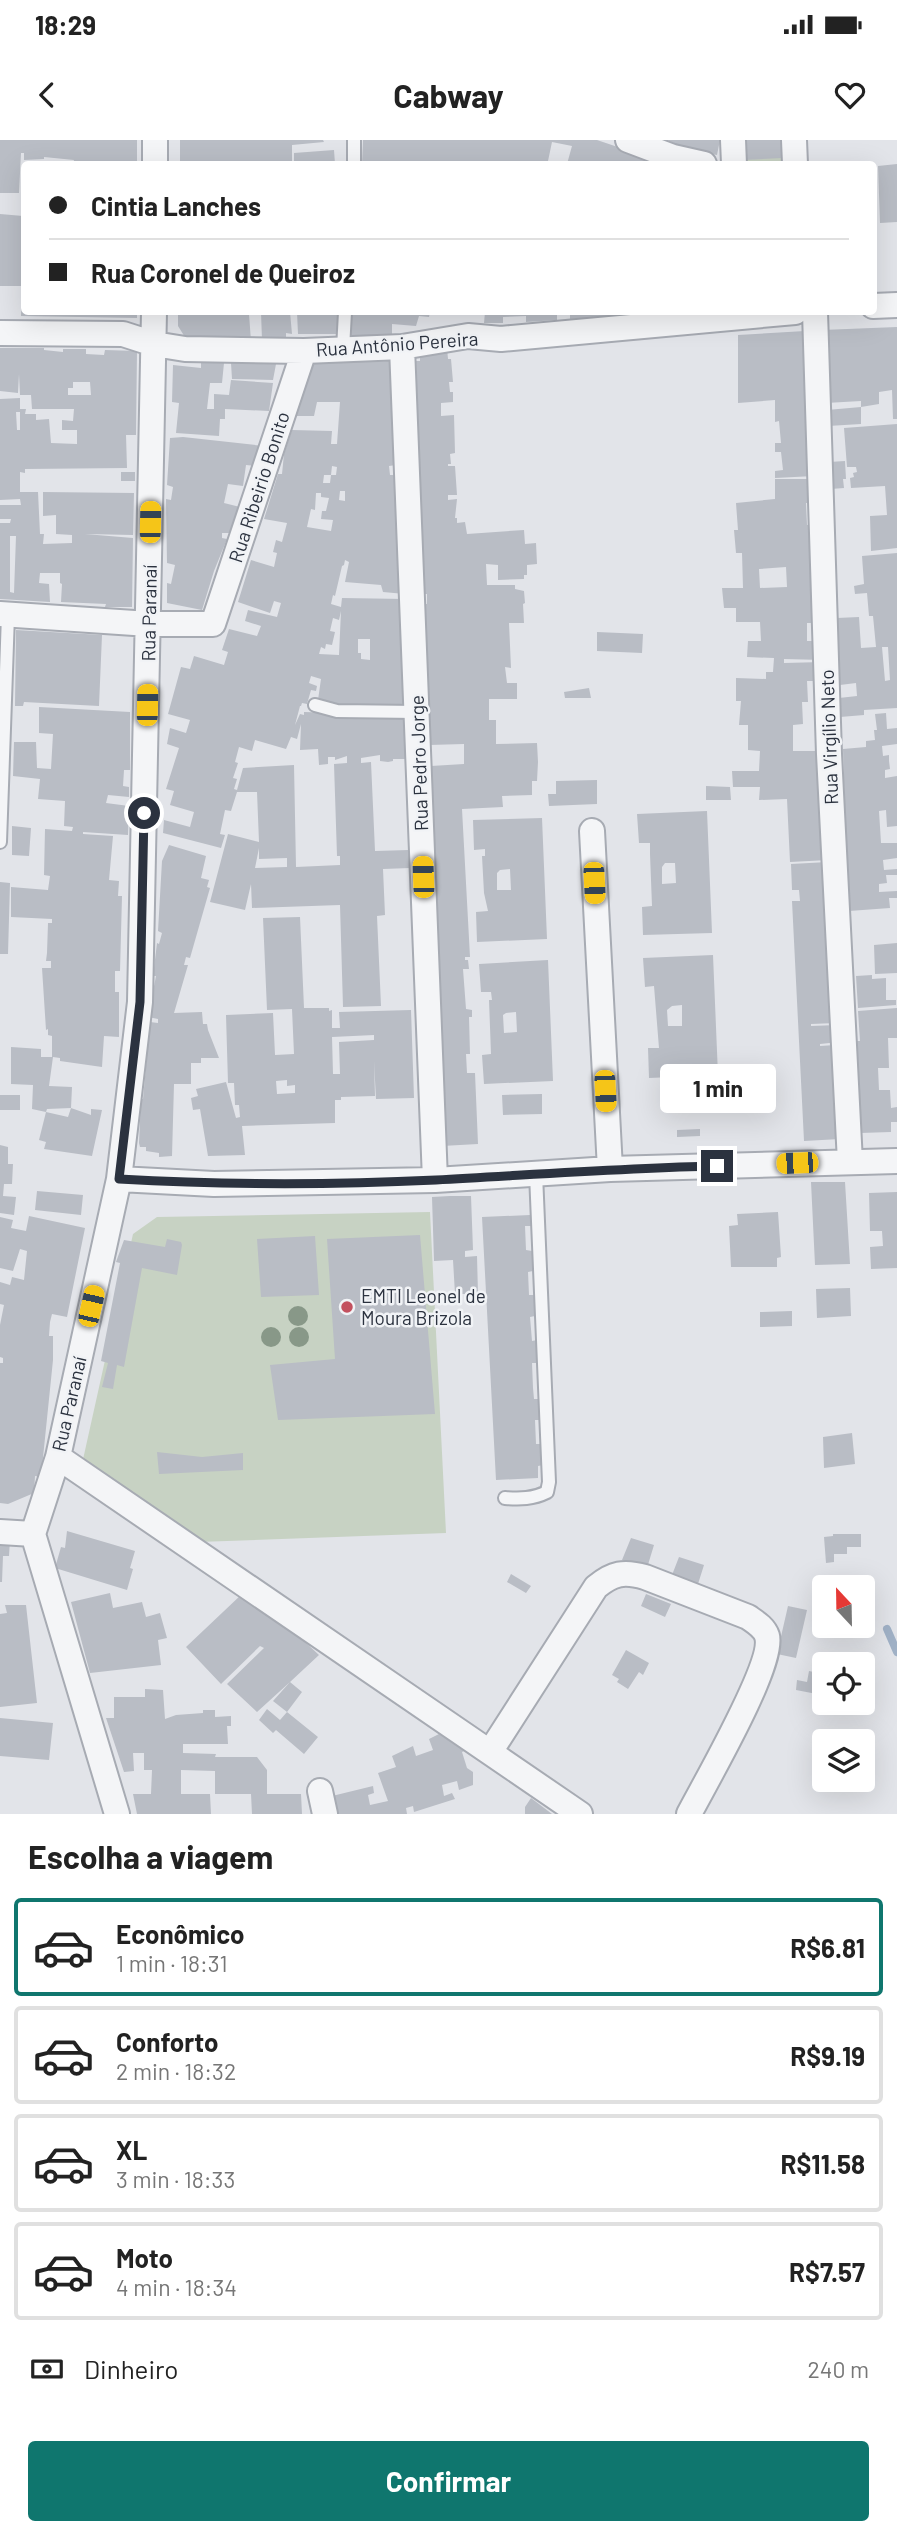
<!DOCTYPE html>
<html lang="pt">
<head>
<meta charset="utf-8">
<style>
  body { margin:0; font-family:Barlow,sans-serif; background:#f2f2f2; color:#222; height:100vh; display:flex; flex-direction:column; font-size:26px; white-space:nowrap }
  * { box-sizing:border-box; margin:0 }
  p { font-size:23px; color:#767676 }
  .icon { flex:none; width:38px; height:38px; fill:none; stroke:currentColor; stroke-width:2; stroke-linecap:round; stroke-linejoin:round }
  .map { position:relative; height:1674px; overflow:hidden }
  .drawer { display:flex; flex-direction:column; background:#fff; flex:1 }
  .drawer>* { flex:none }
  .hud { position:absolute; left:21px; top:21px; width:856px; height:154px; border-radius:7px; box-shadow:0 7px 28px #0002; display:grid; align-content:center; height:154px; padding:0 28px; background:#fff }
  .needle { width:46px; rotate:338deg }
  .tools { position:absolute; left:812px; top:1435px; display:grid; gap:14px }
  .tools a { display:grid; place-items:center; width:63px; height:63px; border-radius:7px; background:#fff; box-shadow:0 7px 28px #0002; font-size:35px }
  .end { position:absolute; width:32px; height:32px; margin:-16px; border:9px solid #2b323f; background:#fff; box-shadow:0 0 0 4px #fff }
  .from { border-radius:50% }
  .bubble { position:absolute; height:49px; border-radius:7px; background:#fff; box-shadow:0 7px 28px #0002; font-size:23px; font-weight:700; line-height:49px; text-align:center }
  .car { position:absolute; width:21px; height:42px; margin:-21px -10px; border-radius:9px; box-shadow:0 0 5px 2px #0007; background:linear-gradient(#f5c518 24%,#345 0 40%,#f5c518 0 76%,#345 0 86%,#f5c518 0) }
  .hud b { display:flex; align-items:center; gap:24px; height:66px; font-size:26px }
  .hud b+b { border-top:2px solid #e0e0e0 }
  .hud i { width:18px; height:18px; background:#222 }
  ul { padding:0; list-style:none }
  li { display:flex; align-items:center; gap:21px; height:98px; margin:0 14px 10px; padding:0 14px; border:4px solid #e0e0e0; border-radius:7px }
  li div { flex:1 }
  li b { display:block; font-size:26px }
  li em { font-style:normal; font-weight:700 }
  li.active { border-color:#0f766e }
  li>.icon { width:63px; height:63px; stroke-width:1.5 }
  h2 { padding:0 28px; font-size:32px; line-height:84px }
  .pay { display:flex; align-items:center; gap:18px; height:77px; padding:0 28px; font-size:26px }
  .pay p { margin-inline-start:auto }
  .action { display:flex; gap:14px; margin-top:auto; padding:14px 28px }
  .action a { flex:1; height:80px; border-radius:7px; background:#0f766e; color:#fff; font-size:28px; font-weight:700; line-height:80px; text-align:center }
  .status { display:flex; justify-content:space-between; align-items:center; height:49px; padding:0 35px; background:#fff; direction:ltr }
  .status svg { height:19px; fill:currentColor }
  header { display:flex; justify-content:space-between; align-items:center; height:91px; padding:0 28px; background:#fff; font-size:32px; font-weight:700 }
  .map>svg:first-child { display:block }
</style>
</head>
<body>
<div class="status"><b>18:29</b><svg viewBox="0 0 49 12"><path d="M0 12V9h3v3zM5 12V6h3v6zM10 12V3h3v9zM15 12V0h3v12zM26 1h20v11H26zM47 4h2v5h-2z"/></svg></div>
<header><svg class="icon" aria-label="back" viewBox="0 0 24 24"><path d="M15 5l-7 7 7 7"/></svg>Cabway<svg class="icon" aria-label="heart" viewBox="0 0 24 24"><path d="M12 20l-8-8c-3-5 5-10 8-4 3-6 11-1 8 4z"/></svg></header>
<div class="map">
<svg width="897" height="1674" viewBox="0 0 897 1674">
  <rect width="100%" height="100%" fill="#e2e4e9"/>
  <!-- green -->
  <path fill="#c7d2c3" d="M737 0H782L784 24H738Z
    M430 1072 446 1393 198 1402 82 1324 133 1094 157 1077Z"/>
  <g fill="none" stroke-linecap="round" stroke-linejoin="round">
    <!-- stream -->
    <path stroke="#a0b1c6" stroke-width="8" d="M887 1489 897 1512"/>
  </g>
  <!-- building -->
  <path fill="#b9bdc5" fill-rule="evenodd" d="M0 0H137V24H73L74 20 44 17V19L24 20V13H21L19 53H0Z
    M180 0H323L324 2 292 5V24H180Z
    M363 0H597L668 24H567L572 6 552 2 548 21 558 24H362Z
    M667 0H720L717 15 690 10Z
    M740 0H783L782 18 743 20Z
    M334 10 335 24H294V13Z
    M897 24V82L880 83 878 26Z
    M0 74 23 76 22 127 24 128V172H137V178L21 176 22 146H0Z
    M178 172H244L245 174H249L251 201 188 202 178 186Z
    M261 172H290L292 194 286 193V199L262 200Z
    M297 172H339L338 194H298Z
    M348 172H430L429 177 419 176 416 186 392 184V195H347Z
    M485 172H557V180L526 182V176L503 177V183H484Z
    M570 172H618L617 176 570 179Z
    M897 187V279H893L892 250 879 252V264L861 267V261L826 263 822 190Z
    M805 191 814 336 775 338V331L783 330 781 312H775V303H781L779 281 775 282V260L738 263V195Z
    M0 208H44V210L63 212V209H86V214L104 215 105 210 137 211 136 295H126L127 328 25 329V333L20 332V352H38L40 394H44L43 404 72 403V395L56 394V375L43 376V352L134 353 133 395 85 394 133 398 132 467H105L106 464 61 462 62 444 60 443V433H40L39 443 49 444 50 462 0 459V383H10L11 379H0V365H21L20 359 0 360V259L20 258V269H26L25 274H36V280L49 279 51 303 77 304V290H62V280L73 281 74 269H32L31 255H20L19 234 18 253 0 251ZM73 242H90L91 255H68V248H73ZM16 272H20V290H17ZM10 396H16L14 453 10 452Z
    M447 208 448 219H451L453 242H449L450 252H453V262L441 263V276L454 275 455 313 450 314 451 324H448V326H455L457 355H448V360L457 359 455 378H457V383L465 382 467 394 524 390 525 404 536 403 537 424 527 425V435H524V439L498 440V425L486 424 487 445H515V449L524 451 525 463 523 464 524 483H509L511 528 505 527 507 543H517V559H489V580H496V604L537 603 538 622 537 641H532V655L502 656 503 667 462 669 470 817H465V820H468L469 829H463L466 869 472 870V877H469L470 914H466L467 933H475L478 1004 442 1006 431 626 464 624V604L429 605 419 464H427V454H422L412 243H417L416 221H420V211Z
    M394 221 396 325 389 326 390 335H395V369H402L405 454 383 452 381 445 345 442 349 422 345 420 344 425 342 426 335 456 333 455 331 464 341 467 342 458 405 459 406 566 369 568V564H353V569H336V563L318 560 321 539 311 536 309 543 317 546 316 551 311 550 307 564 302 563 301 566H300L295 585 300 574 304 575V572L403 575 406 619H393V621L388 622 380 621V615L361 618V623L371 622 375 711 409 710 410 728 383 729 385 775 377 776 381 866 343 867 340 765 252 768 251 744 245 770 210 762 228 694 259 702 257 652H237L231 671 225 670 220 694 225 695 221 708 163 693 164 680 190 687 194 672 170 665 174 651 166 649 179 608 167 604 170 588 186 593 190 580 168 574 181 527 190 529 194 516 224 525 228 512 222 510 229 489 257 496 261 486 245 481 248 470 277 477 281 463 274 461 270 473 238 462 251 420 274 427 277 413 273 412 276 400 282 402 287 383 264 379 278 334H282L284 314 292 290 332 291 331 304H337L340 262H317L314 276H295L310 223ZM332 326 337 327 336 335H331L330 343H323L324 335H331ZM340 351H345V361L339 360ZM316 353H321V357L329 358 326 371H322L321 379 333 380 331 391 307 387 311 369 315 370ZM341 471 339 515 319 514 321 507 325 509 326 504 332 505 335 492 330 491 333 478 339 480ZM358 499H370V520L361 519V513H358ZM301 584 300 610 318 609 319 625 328 624V617H335V620L347 616V623L334 624 337 716H340V725L296 727 294 625 243 628 237 650 234 649 237 639 233 638 238 623 235 622 239 607 252 611 255 600 286 609 291 597 297 599ZM259 708V719L287 718V727L255 728Z
    M201 222 224 223 222 243H210L207 269H214V254L229 255 231 240 273 243 269 271 225 269V279H220L219 296 176 293 179 263 172 262 173 225 201 228Z
    M231 223 276 224 273 240 232 239Z
    M861 267V284L828 286 827 270Z
    M897 284V408L871 411 870 376 887 375 885 346 851 348 850 338 854 337 853 333 857 332 856 327H847L844 288Z
    M183 297 264 306 256 326 246 325 243 346 228 344 224 363 240 367 229 393H222V398L227 399 214 431 202 470 167 463V443L171 444 175 425 167 423 166 359 171 360 173 347 167 345 170 298Z
    M845 321 846 339H843L844 348 831 349 829 322Z
    M121 332H135V341H121Z
    M775 339H814L816 363H806L807 385 816 384 820 483H807V501H821L823 520 784 519V523L823 522 818 541H807L808 562H802L803 584 793 585V611H820L828 720 790 722 787 659 759 660 760 647H733L732 631H759L760 611 748 610V585H739L741 561H736V538L766 539V532H773L774 518 747 517 748 501H761L760 482H736V468H724L722 448H743L742 413H736L734 390H738L736 363 775 359ZM786 427 787 447 760 448 759 429Z
    M897 413V568L864 570V575L840 577 839 558 857 556 856 543 840 545 837 478 859 477 861 508 876 507 873 476H869L867 453 855 454 854 446 864 444 862 416ZM882 507H888L890 540 885 541Z
    M16 490 102 495 99 566 24 562 23 566H15Z
    M597 492 643 494 642 513 597 511Z
    M589 548 591 558H565L564 552Z
    M39 567 130 572V630H124L123 646 129 647V657L108 655 106 663 129 666 128 695 83 692V694L113 696 109 740 119 741 118 756H122L120 831H115V852H119V897L104 896 102 927 60 921V918L53 917 49 946 72 947 71 968 47 969 46 972 68 977 71 968 91 975V969L102 970 92 1016 44 1009 46 1002 39 1000 46 972 32 969 33 945 11 944V907L41 909V917H52V896L48 895V889L46 890 42 828H51V821H46L47 813 48 783H52V779L11 777V747L48 750 50 736 44 735 45 689 72 691 73 687 64 686 65 661 38 659 40 639 13 636 14 602H36L37 628 51 629 53 594 39 593Z
    M886 573 887 589 897 588V604L882 606 883 616 889 615V621L890 629 885 630V638L897 636V686L887 687 886 670 879 671 881 703H897V718L883 720 884 730 897 729V735H886L887 743 879 744V752L897 751V758H889L890 768 849 771 848 738 842 739 843 674H845L843 609 866 607V601L875 600 874 590H877L875 574Z
    M597 640V664L549 666 548 654H556V641Z
    M706 646 730 647 731 660H706Z
    M707 671 712 793 643 795 642 767 652 766 650 714V703H639L637 674ZM665 723H675L676 743 662 744V727Z
    M542 678 547 799 477 802 476 772 488 771 484 753 482 716H485V709L474 710 473 680ZM510 729 511 750H497V733L500 730Z
    M12 686 31 688 29 716 12 715Z
    M169 705 206 716 201 738 209 740 207 747 210 748 190 818 186 817 184 825H188L174 873 202 872 203 884H207L208 890 219 918H201V923H191V944H174L172 1016 159 1017V1013L146 1011V1007H140L139 1003 141 959H143L150 882 158 883V879L148 877 156 836H153L157 803 159 804 162 793 158 791 162 721Z
    M828 722 836 883 811 884V886L837 885 839 902 820 904V906L835 905 840 999 804 1001 792 761H800L799 750H792L791 724Z
    M0 742 10 743 8 814H0Z
    M300 777 304 868H329V871L332 870V888H340L339 872 411 870 414 958 376 959 374 921 375 956 341 957V960H335V983L242 986 245 1015 208 1016 200 969 193 970 191 958 198 956 196 949 226 942 236 978 240 977 239 965H235L234 943H228L226 875 273 873 275 915 294 914 292 869 267 870 263 778ZM374 895V900L339 902 340 934H333L332 897ZM287 940V946L295 945V953L277 954 276 941Z
    M897 803V833L875 834 874 805Z
    M713 815 718 935 649 938 648 908H659L654 846 645 847 643 818ZM682 865V886H668L667 870 672 866Z
    M548 820 553 941 484 944 482 915 491 914 489 860H492L491 852H481L479 824ZM516 872 517 892 504 893 503 875 506 873Z
    M872 835V839L886 838V860H896V865L858 868 856 836Z
    M897 868V898H888L889 928H878L879 950H890L891 968 897 967V982H891V992L860 993 855 901H860L858 871Z
    M542 954V974L503 975 502 955Z
    M0 955H20V970H0Z
    M700 989V996L677 997V990Z
    M0 1005 8 1007V1024H13L12 1044H4L3 1056 16 1057 14 1075 0 1073Z
    M811 1042H845L850 1124 815 1125Z
    M37 1051 83 1055 81 1075 35 1070Z
    M897 1052V1128L871 1129 870 1107 883 1106 882 1091H870L869 1053Z
    M450 1056H471L473 1110 465 1111V1117L477 1116 478 1154H455L453 1120 434 1121 432 1057Z
    M778 1072 781 1117 777 1118V1127H731L729 1086 738 1085 737 1074Z
    M530 1075 531 1086H525L526 1110 532 1111 533 1131 528 1132 529 1155H534L535 1176 530 1177 532 1201 537 1200 538 1223H532L533 1248 534 1259H540L541 1280H535L536 1304H542L543 1325 538 1326V1338L496 1340 482 1077Z
    M29 1076 85 1088 67 1177 52 1174 50 1182 49 1196H53V1220L41 1337 35 1336 34 1353 8 1364 0 1363V1223H3V1218L0 1217V1185L4 1165 0 1164V1142L10 1145 12 1137 24 1140 27 1111 20 1109 13 1131 0 1128V1077L13 1080 11 1088 26 1091Z
    M420 1095 435 1274 278 1280 270 1225 335 1219 327 1099Z
    M315 1096 319 1155 261 1157 257 1099Z
    M167 1099 181 1102 182 1105 177 1135 142 1128 124 1227 117 1225 113 1249 102 1247 108 1223 101 1221 120 1123 116 1122 124 1100 165 1107Z
    M850 1148 851 1176 817 1178 816 1149Z
    M792 1171V1186L760 1187V1172Z
    M852 1293 855 1324 824 1328 823 1297Z
    M157 1312 202 1317 243 1313V1330L159 1334Z
    M67 1391 135 1411 130 1428 133 1429 127 1450 55 1428 61 1407 65 1408Z
    M833 1394H861V1407H847V1414H834V1422L826 1423 824 1397 833 1396Z
    M631 1398 654 1405 647 1428 622 1420Z
    M0 1400H10L9 1416H3L2 1442H0Z
    M679 1417 704 1425 698 1444 672 1435Z
    M511 1434 531 1446 526 1453 507 1442Z
    M110 1453 113 1468 142 1462 146 1477 160 1473 167 1498 158 1500 161 1525 90 1533 71 1462Z
    M242 1454 288 1486 319 1515 290 1542 302 1552 287 1572 318 1597 304 1614 276 1590 273 1593 259 1580 267 1569 280 1580 287 1572 273 1561 290 1542 257 1572 227 1544 264 1508 260 1506 221 1544 186 1507Z
    M646 1454 671 1464 665 1477 641 1466Z
    M5 1465H26L37 1563 0 1567V1474L7 1473Z
    M788 1466 807 1470 796 1518 777 1514Z
    M626 1510 649 1523 643 1535 639 1532 628 1549 617 1542 619 1539 612 1535Z
    M809 1531 823 1534 821 1539 824 1542 821 1541 819 1547 824 1550 822 1555 796 1550 797 1540 807 1542Z
    M145 1549 163 1550 165 1579 176 1575 203 1573V1570H215V1577L231 1576V1586H227L228 1604H183V1613L216 1614 215 1617H257L267 1630V1654H301L302 1674H252L251 1654H215V1631L181 1630V1654H210L211 1674H137L133 1654H151L152 1630H144V1613H133L134 1631 124 1632 106 1578H114V1557H145Z
    M0 1578 53 1583 49 1620 0 1616Z
    M439 1594 464 1611 462 1612 467 1628 473 1632V1645L459 1650 457 1641 442 1645 444 1656 452 1653 455 1659 414 1672 413 1666 406 1668 407 1674H331L328 1657 373 1646 374 1653 368 1655 370 1665 388 1661 378 1633 396 1627 392 1616 413 1606 416 1616 433 1610 429 1599Z
    M531 1658 552 1674H525V1667Z"/>
  <g fill="none" stroke-linecap="round" stroke-linejoin="round">
    <defs>
      <path id="service" d="M354 24V0
        M343 209 345 172
        M315 565 337 571 417 572
        M0 702 8 475
        M505 1358C520 1359 533 1359 547 1352L549 1342 536 1034"/>
      <path id="minor" d="M628 0 673 17 704 24
        M733 0 734 24
        M794 0 795 24
        M155 24V0
        M873 166 897 165
        M815 172 829 614 850 1022
        M0 193 123 194 154 204 185 209 304 211 402 207 468 196 501 199 795 172
        M402 207 435 1040
        M0 474 149 484H213L304 211
        M592 691 610 1029
        M119 1039 214 1044 435 1040 610 1029 897 1021
        M58 1317 580 1674
        M0 1392 33 1394
        M490 1612 596 1447C613 1433 624 1431 645 1437L748 1477C755 1482 764 1487 767 1496 775 1523 705 1643 689 1674
        M320 1651 325 1674
        M117 1674 33 1394 58 1317 119 1039 140 862 154 172"/>
    </defs>
    <!-- service casing -->
    <use href="#service" stroke="#a7abb3" stroke-width="16"/>
    <!-- minor casing -->
    <use href="#minor" stroke="#a7abb3" stroke-width="28"/>
    <!-- service -->
    <use href="#service" stroke="#f4f5f7" stroke-width="12"/>
    <!-- minor -->
    <use href="#minor" stroke="#f4f5f7" stroke-width="24"/>
  </g>
  <!-- trees -->
  <g fill="#889888">
    <circle cx="298" cy="1176" r="10"/>
    <circle cx="271" cy="1197" r="10"/>
    <circle cx="299" cy="1197" r="10"/>
  </g>
  <g fill="none" stroke-linecap="round" stroke-linejoin="round">
    <!-- route -->
    <path stroke="#2b323f" stroke-width="9" d="M144 673 140 862 119 1039C224 1045 331 1045 436 1040 530 1035 623 1028 717 1026"/>
  </g>
  <!-- markers -->
  <circle fill="#c3515f" stroke="#f1f3f6" stroke-width="2.5" cx="347" cy="1167" r="7"/>
  <g text-anchor="middle" stroke-width="5" stroke-linejoin="round" paint-order="stroke">
    <!-- street labels -->
    <g font-size="19" fill="#2b323f" stroke="#f1f3f6">
      <text transform="translate(397 204) rotate(-4)" y="7">Rua Antônio Pereira</text>
      <text transform="translate(259 347) rotate(-72)" y="7">Rua Ribeirio Bonito</text>
      <text transform="translate(149 473) rotate(-89)" y="7">Rua Paranaí</text>
      <text transform="translate(829 597) rotate(-92)" y="7">Rua Virgílio Neto</text>
      <text transform="translate(419 623) rotate(-92)" y="7">Rua Pedro Jorge</text>
      <text transform="translate(69 1264) rotate(-77)" y="7">Rua Paranaí</text>
    </g>
    <!-- poi labels -->
    <g font-size="19" fill="#2b323f" stroke="#f1f3f6" text-anchor="start">
      <text x="361" y="1163">EMTI Leonel de<tspan x="361" dy="22">Moura Brizola</tspan></text>
    </g>
  </g>
</svg>
<div class="tools">
<a><svg class="needle" viewBox="-14 -14 28 28"><path d="M0-13l5 13h-10z" fill="#e53935"/><path d="M0 13l5-13h-10z" fill="#767676"/></svg></a>
<a><svg class="icon" aria-label="locate" viewBox="0 0 24 24"><circle cx="12" cy="12" r="6"/><path d="M12 2v4M12 18v4M2 12h4M18 12h4"/></svg></a>
<a><svg class="icon" aria-label="layers" viewBox="0 0 24 24"><path d="M12 4l9 5-9 5-9-5zM3 14l9 5 9-5"/></svg></a>
</div>
<i class="end from" style="left:144px;top:673px"></i>
<i class="end" style="left:717px;top:1026px"></i>
<div class="bubble" style="left:660px;top:924px;width:116px">1 min</div>
<i class="car" style="left:150px;top:382px;rotate:1deg"></i>
<i class="car" style="left:147px;top:565px;rotate:1deg"></i>
<i class="car" style="left:423px;top:737px;rotate:358deg"></i>
<i class="car" style="left:594px;top:743px;rotate:177deg"></i>
<i class="car" style="left:605px;top:951px;rotate:177deg"></i>
<i class="car" style="left:797px;top:1023px;rotate:268deg"></i>
<i class="car" style="left:91px;top:1166px;rotate:13deg"></i>
<div class="hud">
<b><i class="from"></i>Cintia Lanches</b>
<b><i></i>Rua Coronel de Queiroz</b>
</div>
</div>
<section class="drawer">
<h2>Escolha a viagem</h2>
<ul>
<li class="active"><svg class="icon" aria-label="car" viewBox="0 0 24 24"><path d="M5 17H2v-5l4-1 3-4h7l3 4 3 1v5h-3M9 17h6M6 11h13"/><circle cx="7" cy="17" r="2"/><circle cx="17" cy="17" r="2"/></svg><div><b>Econômico</b><p>1 min · 18:31</p></div><em>R$6.81</em></li>
<li><svg class="icon" aria-label="car" viewBox="0 0 24 24"><path d="M5 17H2v-5l4-1 3-4h7l3 4 3 1v5h-3M9 17h6M6 11h13"/><circle cx="7" cy="17" r="2"/><circle cx="17" cy="17" r="2"/></svg><div><b>Conforto</b><p>2 min · 18:32</p></div><em>R$9.19</em></li>
<li><svg class="icon" aria-label="car" viewBox="0 0 24 24"><path d="M5 17H2v-5l4-1 3-4h7l3 4 3 1v5h-3M9 17h6M6 11h13"/><circle cx="7" cy="17" r="2"/><circle cx="17" cy="17" r="2"/></svg><div><b>XL</b><p>3 min · 18:33</p></div><em>R$11.58</em></li>
<li><svg class="icon" aria-label="car" viewBox="0 0 24 24"><path d="M5 17H2v-5l4-1 3-4h7l3 4 3 1v5h-3M9 17h6M6 11h13"/><circle cx="7" cy="17" r="2"/><circle cx="17" cy="17" r="2"/></svg><div><b>Moto</b><p>4 min · 18:34</p></div><em>R$7.57</em></li>
</ul>
<div class="pay"><svg class="icon" aria-label="cash" viewBox="0 0 24 24"><path d="M3 7h18v10H3z"/><circle cx="12" cy="12" r="2"/></svg>Dinheiro<p>240 m</p></div>
<div class="action"><a>Confirmar</a></div>
</section>
</body>
</html>
